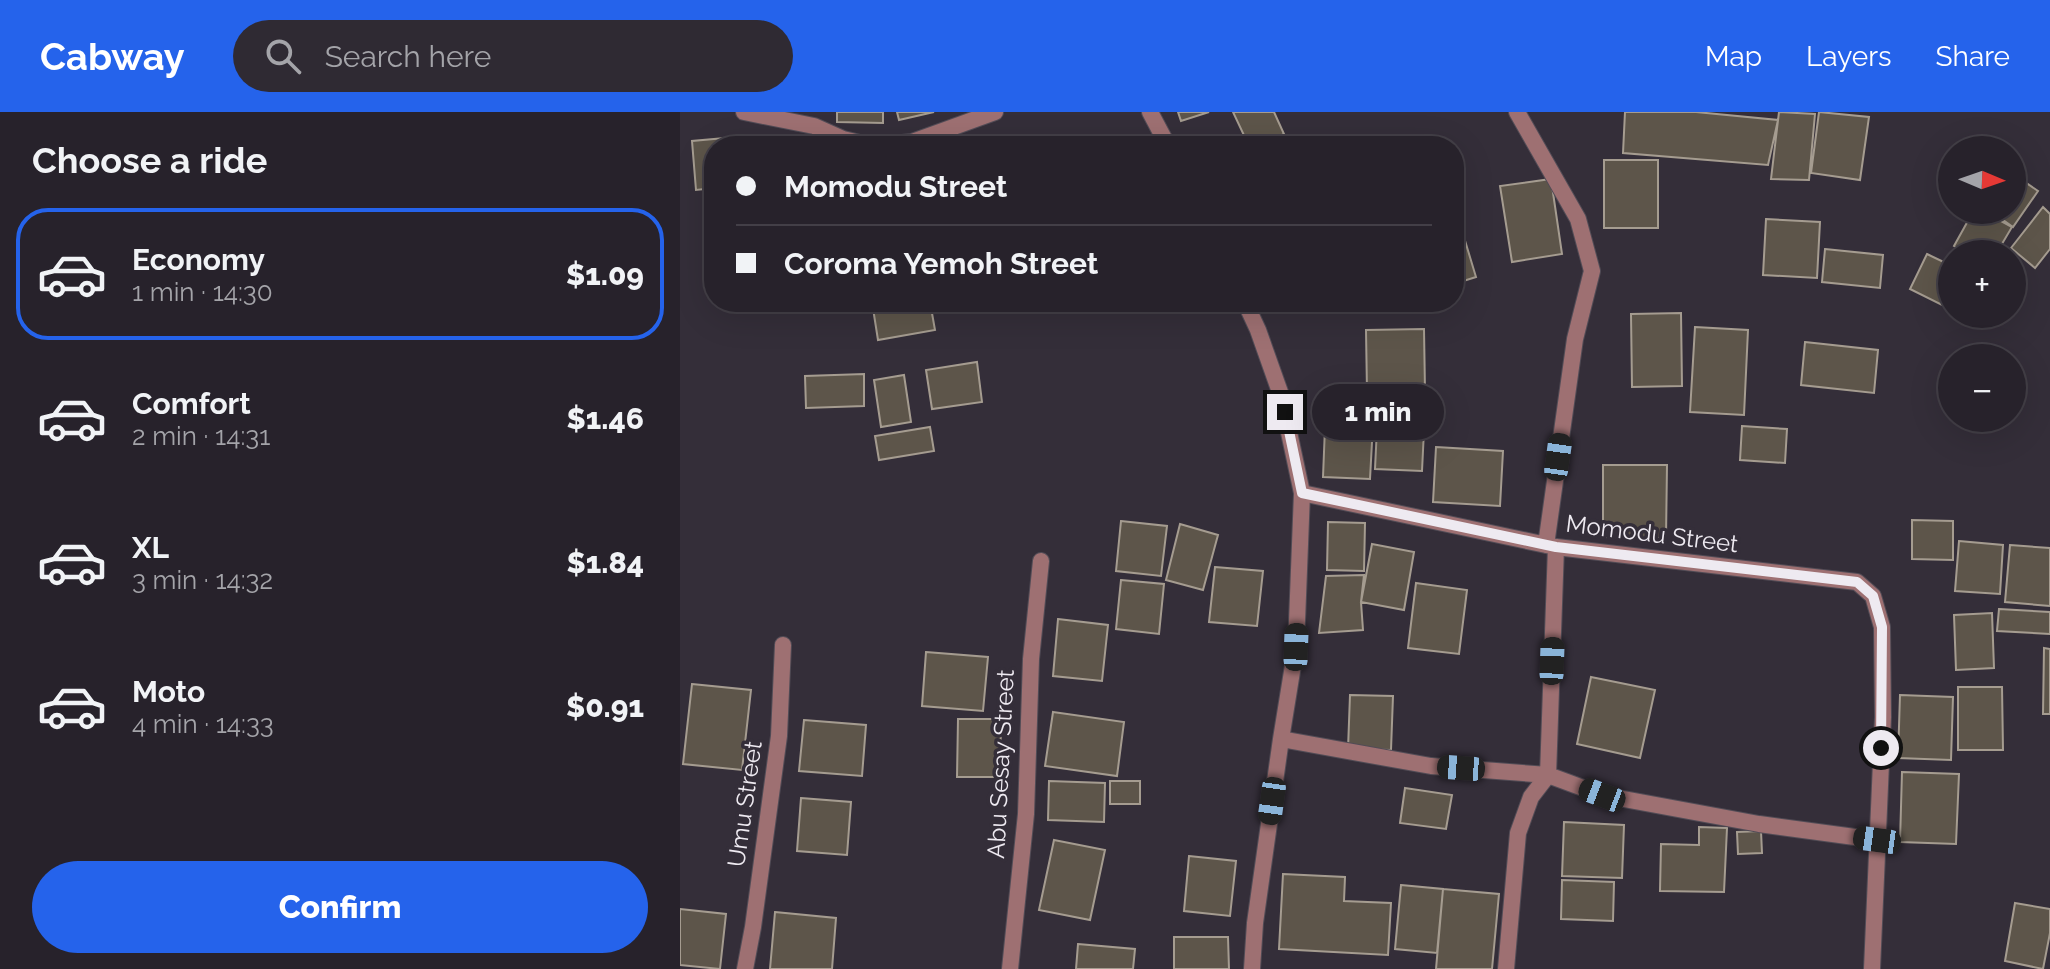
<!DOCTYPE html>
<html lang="en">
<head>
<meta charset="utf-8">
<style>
  body { margin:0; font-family:Raleway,sans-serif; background:#2f2a33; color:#f1f3f6; height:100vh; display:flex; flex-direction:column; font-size:30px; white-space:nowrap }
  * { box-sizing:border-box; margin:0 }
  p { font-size:26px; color:#a4a4a9 }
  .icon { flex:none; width:44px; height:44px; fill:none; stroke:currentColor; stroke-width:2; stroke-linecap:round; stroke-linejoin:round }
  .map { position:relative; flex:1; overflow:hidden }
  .panel { display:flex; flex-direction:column; background:#27222b; width:680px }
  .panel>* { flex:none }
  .guide { position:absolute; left:24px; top:24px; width:760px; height:176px; border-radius:32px; box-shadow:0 8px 32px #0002,0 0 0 2px #433f47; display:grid; align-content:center; height:176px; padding:0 32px; background:#27222b }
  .needle { width:52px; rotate:92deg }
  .tools { position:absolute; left:1258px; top:24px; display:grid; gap:16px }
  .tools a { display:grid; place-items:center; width:88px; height:88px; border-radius:50%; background:#27222b; box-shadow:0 8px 32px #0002,0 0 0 2px #433f47; font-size:40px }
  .end { position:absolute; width:36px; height:36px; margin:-18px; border:10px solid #eeeaf1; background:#111; box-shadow:0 0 0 4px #111 }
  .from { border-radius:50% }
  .bubble { position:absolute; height:56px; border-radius:28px; background:#27222b; box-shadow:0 8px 32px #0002,0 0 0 2px #433f47; font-size:26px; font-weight:800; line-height:56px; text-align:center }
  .car { position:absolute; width:24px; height:48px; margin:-24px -12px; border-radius:10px; box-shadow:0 0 6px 2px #0007; background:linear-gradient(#222 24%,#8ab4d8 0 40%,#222 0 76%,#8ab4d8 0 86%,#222 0) }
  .guide b { display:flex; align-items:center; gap:28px; height:76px; font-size:30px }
  .guide b+b { border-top:2px solid #433f47 }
  .guide i { width:20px; height:20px; background:#f1f3f6 }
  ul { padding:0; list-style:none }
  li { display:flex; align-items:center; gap:24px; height:132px; margin:0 16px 12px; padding:0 16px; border:4px solid transparent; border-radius:32px }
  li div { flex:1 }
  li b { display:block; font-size:30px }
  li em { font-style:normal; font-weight:800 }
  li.selected { border-color:#2563eb }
  li>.icon { width:72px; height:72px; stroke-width:1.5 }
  h2 { padding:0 32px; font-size:36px; line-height:96px }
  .primary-button { display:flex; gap:16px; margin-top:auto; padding:16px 32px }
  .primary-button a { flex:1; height:92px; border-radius:48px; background:#2563eb; color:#fff; font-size:32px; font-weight:800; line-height:92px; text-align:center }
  header { display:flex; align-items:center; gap:48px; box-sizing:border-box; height:112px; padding:0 40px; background:#2563eb; color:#fff }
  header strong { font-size:38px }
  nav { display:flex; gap:44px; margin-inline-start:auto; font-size:28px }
  .search { width:560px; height:72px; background:#2f2a33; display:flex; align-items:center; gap:20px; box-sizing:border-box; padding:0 28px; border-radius:44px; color:#a4a4a9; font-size:30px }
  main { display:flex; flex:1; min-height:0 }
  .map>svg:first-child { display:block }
</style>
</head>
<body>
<header>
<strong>Cabway</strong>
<div class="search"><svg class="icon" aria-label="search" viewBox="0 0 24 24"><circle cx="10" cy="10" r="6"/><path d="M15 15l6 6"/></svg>Search here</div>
<nav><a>Map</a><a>Layers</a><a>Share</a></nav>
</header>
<main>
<section class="panel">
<h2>Choose a ride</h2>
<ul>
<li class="selected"><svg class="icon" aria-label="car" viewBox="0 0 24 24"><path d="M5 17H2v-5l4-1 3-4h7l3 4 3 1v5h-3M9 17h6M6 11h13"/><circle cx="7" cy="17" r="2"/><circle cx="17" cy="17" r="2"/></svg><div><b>Economy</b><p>1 min · 14:30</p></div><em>$1.09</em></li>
<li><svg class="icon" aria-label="car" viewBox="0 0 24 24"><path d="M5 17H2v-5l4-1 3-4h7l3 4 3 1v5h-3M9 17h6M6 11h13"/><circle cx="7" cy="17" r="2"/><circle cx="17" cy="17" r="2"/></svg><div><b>Comfort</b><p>2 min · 14:31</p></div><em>$1.46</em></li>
<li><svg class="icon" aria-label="car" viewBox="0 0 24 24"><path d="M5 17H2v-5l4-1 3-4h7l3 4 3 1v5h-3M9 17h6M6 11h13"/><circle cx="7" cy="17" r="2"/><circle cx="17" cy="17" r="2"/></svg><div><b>XL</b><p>3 min · 14:32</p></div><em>$1.84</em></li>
<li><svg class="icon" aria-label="car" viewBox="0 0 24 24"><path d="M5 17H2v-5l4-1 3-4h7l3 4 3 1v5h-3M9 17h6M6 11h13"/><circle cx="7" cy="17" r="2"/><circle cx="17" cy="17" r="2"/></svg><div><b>Moto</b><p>4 min · 14:33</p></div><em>$0.91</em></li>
</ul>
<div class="primary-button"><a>Confirm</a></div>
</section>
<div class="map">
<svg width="1370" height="857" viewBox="0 0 1370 857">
  <rect width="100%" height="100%" fill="#342e39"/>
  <!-- building -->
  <path fill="#5d554a" stroke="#a59c90" stroke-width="2" d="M157 0H203V11L157 10Z
    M217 0H254L219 8Z
    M498 0H529L501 9Z
    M553 0H594L604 22 578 34H569Z
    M945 0H1016L1098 8 1088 53 943 41Z
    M1099 0 1135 2 1129 68 1091 67Z
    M1139 0 1189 5 1180 68 1131 61Z
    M67 24 68 34H34V76L16 78 12 29Z
    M924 48H978V116H924Z
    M1332 61 1358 79 1333 115 1309 98H1332Z
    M871 67 882 142 832 150 820 74Z
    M774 83 784 109 774 113Z
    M1363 95 1370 102V137L1355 156 1331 136Z
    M1294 98H1301L1332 115 1316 142H1287L1274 134Z
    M1086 107 1140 110 1137 166 1083 163Z
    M783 122 796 165 774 172V124Z
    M1145 137 1203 143 1200 176 1142 170Z
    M1247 142 1272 154V198L1230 177Z
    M192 190H250L255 218 198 228Z
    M1001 201 1002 274 952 275 951 202Z
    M1015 215 1068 218 1064 303 1010 300Z
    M744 217 745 279 687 280 686 218Z
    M1125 230 1198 238 1194 281 1121 273Z
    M297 250 302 290 252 297 246 258Z
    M184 262V294L126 296 125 264Z
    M224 263 231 310 201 315 194 268Z
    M646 290 694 293 690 367 643 365Z
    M698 295 745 298 742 359 695 357Z
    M1062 314 1107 317 1105 351 1060 348Z
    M250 315 254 339 199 348 195 324Z
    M756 335 823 339 820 394 753 390Z
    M923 353H987L986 426 923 425Z
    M1232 408 1273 409V448L1232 447Z
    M441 409 487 414 481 464 436 459Z
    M648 410 685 411 684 459 647 458Z
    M500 412 538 423 523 478 486 468Z
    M1279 429 1323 433 1320 482 1275 479Z
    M692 432 734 440 724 498 681 490Z
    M1330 433 1370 436V494L1325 490Z
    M535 455 583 459 577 514 529 510Z
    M684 463 681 490 683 518 639 521 646 464Z
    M441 468 484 472 479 522 436 517Z
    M736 471 787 478 779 542 728 536Z
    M1319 497 1370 500V522L1317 519Z
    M1312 501 1314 556 1276 558 1274 503Z
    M378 507 428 513 422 569 373 564Z
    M1364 536 1370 537V602H1363Z
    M246 540 308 545 303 599 242 594Z
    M911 565 975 578 960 646 897 632Z
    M12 572 71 578 62 658 3 652Z
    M1278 575H1322L1323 638H1278Z
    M670 583 713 584 711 638 668 637Z
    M1220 583 1273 585 1271 648 1218 646Z
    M373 600 444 610 437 664 365 654Z
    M278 607H321L320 665H277Z
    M124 608 186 613 182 664 119 659Z
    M1222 660 1279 662 1276 732 1220 730Z
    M369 669 425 671 424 710 368 708Z
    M430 669H460V692H430Z
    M725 676 772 683 766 717 720 711Z
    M121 686 171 690 167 743 117 739Z
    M884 710 944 713 942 766 882 764Z
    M1019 715 1047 716 1044 780 980 779 981 732 1019 733Z
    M1081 719 1082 741 1058 742 1057 720Z
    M374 728 425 738 410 808 359 798Z
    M509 744 556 749 550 804 504 799Z
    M603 762 665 765 664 789 711 791 708 843 599 837Z
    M882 768 934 770 933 809 881 807Z
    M721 773 763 777 757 841 715 837Z
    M763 777 819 782 812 857H756Z
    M1335 791 1370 797V821L1363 857 1325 849Z
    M0 797 46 802 40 857 0 853Z
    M95 800 156 806 152 857H90Z
    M494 825H548L549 857H494Z
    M398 832 455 837 453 857H396Z"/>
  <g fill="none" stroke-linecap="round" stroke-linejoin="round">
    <defs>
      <path id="minor" d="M64 0 134 14 163 27 192 34
        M470 0 488 34
        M837 0 898 107 912 159 895 227 866 433
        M194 34 232 30 315 0
        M565 190 578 218 601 283 622 381 616 535 601 627 575 811 572 857
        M622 381 876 435 1177 470 1193 484 1202 515 1203 605 1192 857
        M601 627 751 654 868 663 922 683 1079 712 1197 728
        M65 857 73 815 99 624 103 533
        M330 857 346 702 351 547 361 449
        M826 857 838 721 851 685 868 663 876 435"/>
    </defs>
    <!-- minor casing -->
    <use href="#minor" stroke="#524c56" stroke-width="18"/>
    <!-- minor -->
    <use href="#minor" stroke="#9e7072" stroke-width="16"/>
  </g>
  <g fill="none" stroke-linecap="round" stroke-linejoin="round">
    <!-- route -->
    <path stroke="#eeeaf1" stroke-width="10" d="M605 300 622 381 876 435 1177 470 1193 484 1202 515 1201 636"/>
  </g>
  <g text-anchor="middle" stroke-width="7" stroke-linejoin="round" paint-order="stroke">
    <!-- street labels -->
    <g font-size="24" fill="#eeeaf1" stroke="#342e39">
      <text transform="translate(972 422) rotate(7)" y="8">Momodu Street</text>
      <text transform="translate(321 652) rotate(-87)" y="8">Abu Sesay Street</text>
      <text transform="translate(65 692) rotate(-82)" y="8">Umu Street</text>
    </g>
  </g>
</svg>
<div class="tools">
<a><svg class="needle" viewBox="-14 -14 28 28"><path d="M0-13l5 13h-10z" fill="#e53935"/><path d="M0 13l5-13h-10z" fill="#a4a4a9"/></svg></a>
<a>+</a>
<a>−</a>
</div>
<i class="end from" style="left:1201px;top:636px"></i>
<i class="end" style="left:605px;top:300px"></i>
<div class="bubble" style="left:632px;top:272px;width:132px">1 min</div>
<i class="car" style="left:878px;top:345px;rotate:8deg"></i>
<i class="car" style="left:616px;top:535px;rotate:2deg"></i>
<i class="car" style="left:872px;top:549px;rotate:2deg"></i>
<i class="car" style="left:781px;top:656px;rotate:274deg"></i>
<i class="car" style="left:922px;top:683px;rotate:291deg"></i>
<i class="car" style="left:592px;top:689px;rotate:188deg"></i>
<i class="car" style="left:1197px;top:728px;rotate:278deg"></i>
<div class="guide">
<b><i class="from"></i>Momodu Street</b>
<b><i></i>Coroma Yemoh Street</b>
</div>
</div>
</main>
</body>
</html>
